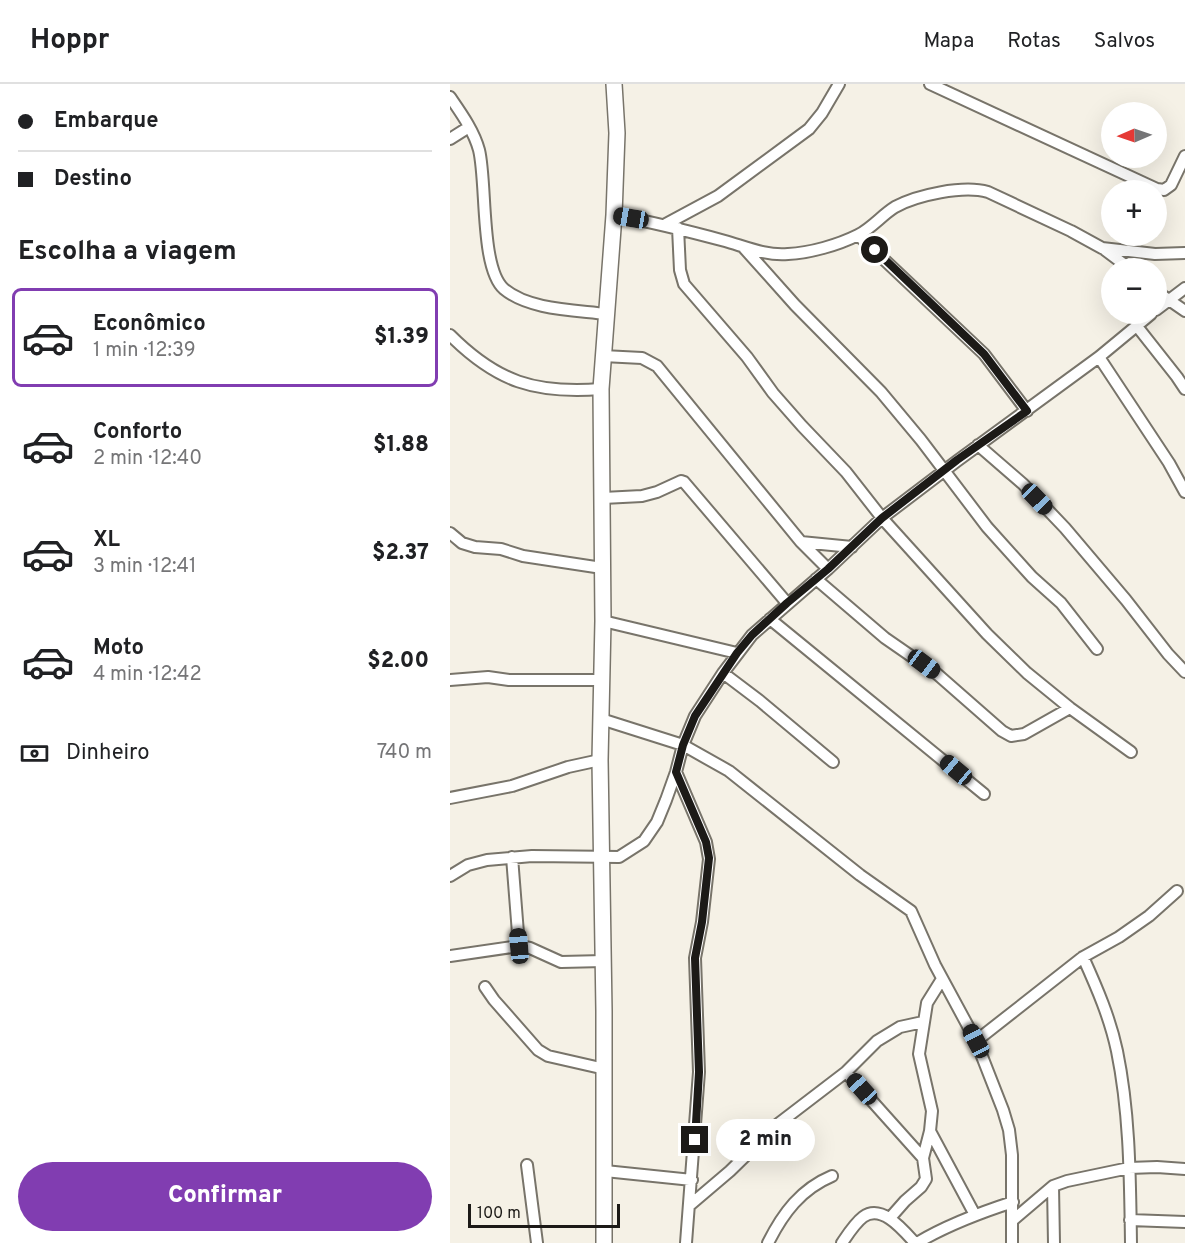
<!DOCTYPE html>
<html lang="pt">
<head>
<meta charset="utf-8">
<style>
  body { margin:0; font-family:Overpass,sans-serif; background:#f2f2f2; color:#202124; height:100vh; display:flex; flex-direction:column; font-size:22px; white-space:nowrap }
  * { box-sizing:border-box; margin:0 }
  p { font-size:20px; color:#757577 }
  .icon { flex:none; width:33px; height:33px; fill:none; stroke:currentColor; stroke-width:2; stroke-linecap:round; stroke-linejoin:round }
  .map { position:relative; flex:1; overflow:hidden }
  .sheet { display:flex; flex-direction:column; background:#fff; width:450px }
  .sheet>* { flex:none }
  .banner { display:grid; align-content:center; height:132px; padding:0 18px; background:#fff }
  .needle { width:39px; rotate:268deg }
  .tools { position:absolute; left:651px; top:18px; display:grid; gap:12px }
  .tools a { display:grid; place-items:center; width:66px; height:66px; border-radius:50%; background:#fff; box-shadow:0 6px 24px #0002; font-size:30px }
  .scale { position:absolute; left:18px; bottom:15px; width:152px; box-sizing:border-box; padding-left:6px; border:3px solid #1c1a17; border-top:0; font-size:16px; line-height:21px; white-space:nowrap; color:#1c1a17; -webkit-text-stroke:4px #f5f1e6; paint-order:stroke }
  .end { position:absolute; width:27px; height:27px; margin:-14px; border:8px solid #1c1a17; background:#fff; box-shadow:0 0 0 3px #fff }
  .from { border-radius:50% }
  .bubble { position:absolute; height:42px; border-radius:21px; background:#fff; box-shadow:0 6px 24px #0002; font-size:20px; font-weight:800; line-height:42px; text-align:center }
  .car { position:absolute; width:18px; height:36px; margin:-18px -9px; border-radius:8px; box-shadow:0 0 4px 2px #0007; background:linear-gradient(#222 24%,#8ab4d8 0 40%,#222 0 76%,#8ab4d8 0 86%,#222 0) }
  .banner b { display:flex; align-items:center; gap:21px; height:57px; font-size:22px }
  .banner b+b { border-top:2px solid #e0e0e0 }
  .banner i { width:15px; height:15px; background:#202124 }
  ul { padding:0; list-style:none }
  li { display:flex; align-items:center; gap:18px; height:99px; margin:0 12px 9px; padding:0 6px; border:3px solid transparent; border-radius:9px }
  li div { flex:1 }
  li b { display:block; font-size:22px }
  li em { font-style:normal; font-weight:800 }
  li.active { border-color:#813db1 }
  li>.icon { width:54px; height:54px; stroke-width:1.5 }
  h2 { padding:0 18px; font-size:27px; line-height:72px }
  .pay { display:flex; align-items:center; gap:15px; height:66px; padding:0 18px; font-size:22px }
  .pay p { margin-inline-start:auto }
  .button { display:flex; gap:12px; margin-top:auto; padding:12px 18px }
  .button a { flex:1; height:69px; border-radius:36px; background:#813db1; color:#fff; font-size:24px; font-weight:800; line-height:69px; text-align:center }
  header { display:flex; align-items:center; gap:36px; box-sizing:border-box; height:84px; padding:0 30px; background:#fff; border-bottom:2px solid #e0e0e0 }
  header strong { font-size:28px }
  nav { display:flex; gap:33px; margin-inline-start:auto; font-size:21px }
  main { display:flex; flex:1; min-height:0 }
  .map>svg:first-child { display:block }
</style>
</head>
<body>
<header>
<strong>Hoppr</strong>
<nav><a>Mapa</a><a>Rotas</a><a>Salvos</a></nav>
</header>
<main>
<section class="sheet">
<div class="banner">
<b><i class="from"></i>Embarque</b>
<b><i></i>Destino</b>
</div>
<h2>Escolha a viagem</h2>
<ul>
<li class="active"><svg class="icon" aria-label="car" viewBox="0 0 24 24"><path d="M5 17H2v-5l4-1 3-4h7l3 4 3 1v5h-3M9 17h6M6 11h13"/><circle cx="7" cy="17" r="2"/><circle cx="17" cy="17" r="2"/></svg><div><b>Econômico</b><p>1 min · 12:39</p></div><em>$1.39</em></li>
<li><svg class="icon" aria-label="car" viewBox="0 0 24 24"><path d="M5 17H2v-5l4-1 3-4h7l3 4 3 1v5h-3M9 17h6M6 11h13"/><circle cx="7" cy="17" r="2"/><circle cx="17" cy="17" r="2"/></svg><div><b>Conforto</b><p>2 min · 12:40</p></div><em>$1.88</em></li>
<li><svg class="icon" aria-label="car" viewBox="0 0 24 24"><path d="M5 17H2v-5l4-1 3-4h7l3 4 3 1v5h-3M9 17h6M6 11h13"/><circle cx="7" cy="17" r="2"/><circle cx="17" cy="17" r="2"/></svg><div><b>XL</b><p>3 min · 12:41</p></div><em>$2.37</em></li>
<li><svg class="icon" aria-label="car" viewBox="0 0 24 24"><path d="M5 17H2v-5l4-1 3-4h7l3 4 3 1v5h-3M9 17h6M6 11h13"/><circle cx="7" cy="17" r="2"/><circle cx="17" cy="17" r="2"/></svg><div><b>Moto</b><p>4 min · 12:42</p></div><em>$2.00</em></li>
</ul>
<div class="pay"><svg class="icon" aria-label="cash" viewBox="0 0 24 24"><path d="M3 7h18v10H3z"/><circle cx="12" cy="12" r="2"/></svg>Dinheiro<p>740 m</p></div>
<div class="button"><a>Confirmar</a></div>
</section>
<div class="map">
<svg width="735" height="1159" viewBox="0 0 735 1159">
  <rect width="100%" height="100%" fill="#f5f1e6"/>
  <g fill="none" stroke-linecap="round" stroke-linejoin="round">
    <defs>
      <path id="street" d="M480 0 707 105 714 106 721 101 735 72
        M0 13C11 29 24 47 29 66 37 98 30 184 54 205 79 226 125 226 156 230
        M0 55 19 43
        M164 131C202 138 238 147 275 157 296 163 316 172 338 170 360 169 388 161 408 151 422 144 432 131 445 123 467 111 513 101 538 108L621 147 652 164 705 170 735 169
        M216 140 268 112 359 45 372 29 389 0
        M228 144 230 186 234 200 297 273 323 309 352 342 396 388 432 434 537 550 577 589 620 624 681 668
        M408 151 534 270 577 327
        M294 164 345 221 431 308 471 356 537 443 582 493 611 519 647 565
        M655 166 679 184
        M706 207 735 227
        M706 226 735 204
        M686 241 727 293 735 305
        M0 251C47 298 85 310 151 305
        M153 272 192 274 207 282 351 458 378 485
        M649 273 719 379 735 408
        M528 361 573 400 615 444 676 516 718 570 735 588
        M153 414 192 412 207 408 231 397 234 398 337 519
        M0 449 12 459 25 463 51 465 73 472 152 484
        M351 458 402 463
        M366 495 435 554 487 590 552 647 561 652 574 650 620 624
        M320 535 534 710
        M153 537 287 569
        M273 589 310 617 383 678
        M0 596 38 593 59 596H152
        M151 635 233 661 279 687 410 791 461 827 485 881 526 957 553 1026 559 1046 562 1071V1159
        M226 688 256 758 259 775 252 838 245 874 249 988 236 1159
        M0 714 62 702 118 683 150 676
        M62 773 69 862
        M0 792 18 781 37 776 82 772 169 773 194 757 207 738 216 716 226 688 233 661 245 632 273 589 302 551 378 485 432 434 507 377 649 273 701 230
        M0 872 69 862 80 864 111 878 154 877
        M633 873C647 904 660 934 667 967 680 1030 680 1096 681 1159
        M35 903 44 916 88 966 98 972 155 985
        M526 957 633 873 669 853 699 832 727 807
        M396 988 473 1074
        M480 1047 525 1131
        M77 1081 87 1159
        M155 1087 242 1096
        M603 1102 604 1159
        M240 1121 280 1087 328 1040 396 988 427 957 450 943 473 938
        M440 1134 455 1117 471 1103 476 1095 473 1074 480 1047 482 1027 469 970 477 919 492 895
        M563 1136 603 1102 617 1097 679 1084 707 1083 735 1085
        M680 1136 735 1138
        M318 1159C333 1129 351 1105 382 1092
        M392 1159C398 1150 405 1139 413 1133 432 1119 454 1147 465 1159
        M467 1159C497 1141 529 1129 563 1118"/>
      <path id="secondary" d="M154 1159V927L150 676 153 537 151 305 164 131 167 49 164 0"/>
    </defs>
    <!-- street casing -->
    <use href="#street" stroke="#78746a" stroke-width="14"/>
    <!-- secondary casing -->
    <use href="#secondary" stroke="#78746a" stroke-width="18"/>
    <!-- street -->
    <use href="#street" stroke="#fff" stroke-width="10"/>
    <!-- secondary -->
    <use href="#secondary" stroke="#fff" stroke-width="15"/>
  </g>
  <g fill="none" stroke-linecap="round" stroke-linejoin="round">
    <!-- route -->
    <path stroke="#1c1a17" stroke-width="8" d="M245 1056 249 988 245 874 252 838 259 774 256 758 226 688 233 661 245 632 287 569 302 551 337 519 378 485 432 434 507 376 577 327 534 270 425 166"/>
  </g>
</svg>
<div class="tools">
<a><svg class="needle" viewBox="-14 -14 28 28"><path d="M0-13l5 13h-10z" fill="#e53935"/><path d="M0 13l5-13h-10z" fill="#757577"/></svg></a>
<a>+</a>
<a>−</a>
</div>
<div class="scale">100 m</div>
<i class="end from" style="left:425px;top:166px"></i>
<i class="end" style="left:245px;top:1056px"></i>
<div class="bubble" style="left:266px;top:1035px;width:99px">2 min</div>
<i class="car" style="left:181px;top:134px;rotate:280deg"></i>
<i class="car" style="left:587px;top:415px;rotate:136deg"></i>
<i class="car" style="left:474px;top:580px;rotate:127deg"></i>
<i class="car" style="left:506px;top:686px;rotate:310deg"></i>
<i class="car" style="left:69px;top:862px;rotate:355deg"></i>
<i class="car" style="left:526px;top:957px;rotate:332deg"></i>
<i class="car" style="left:412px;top:1005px;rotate:318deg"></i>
</div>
</main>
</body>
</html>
